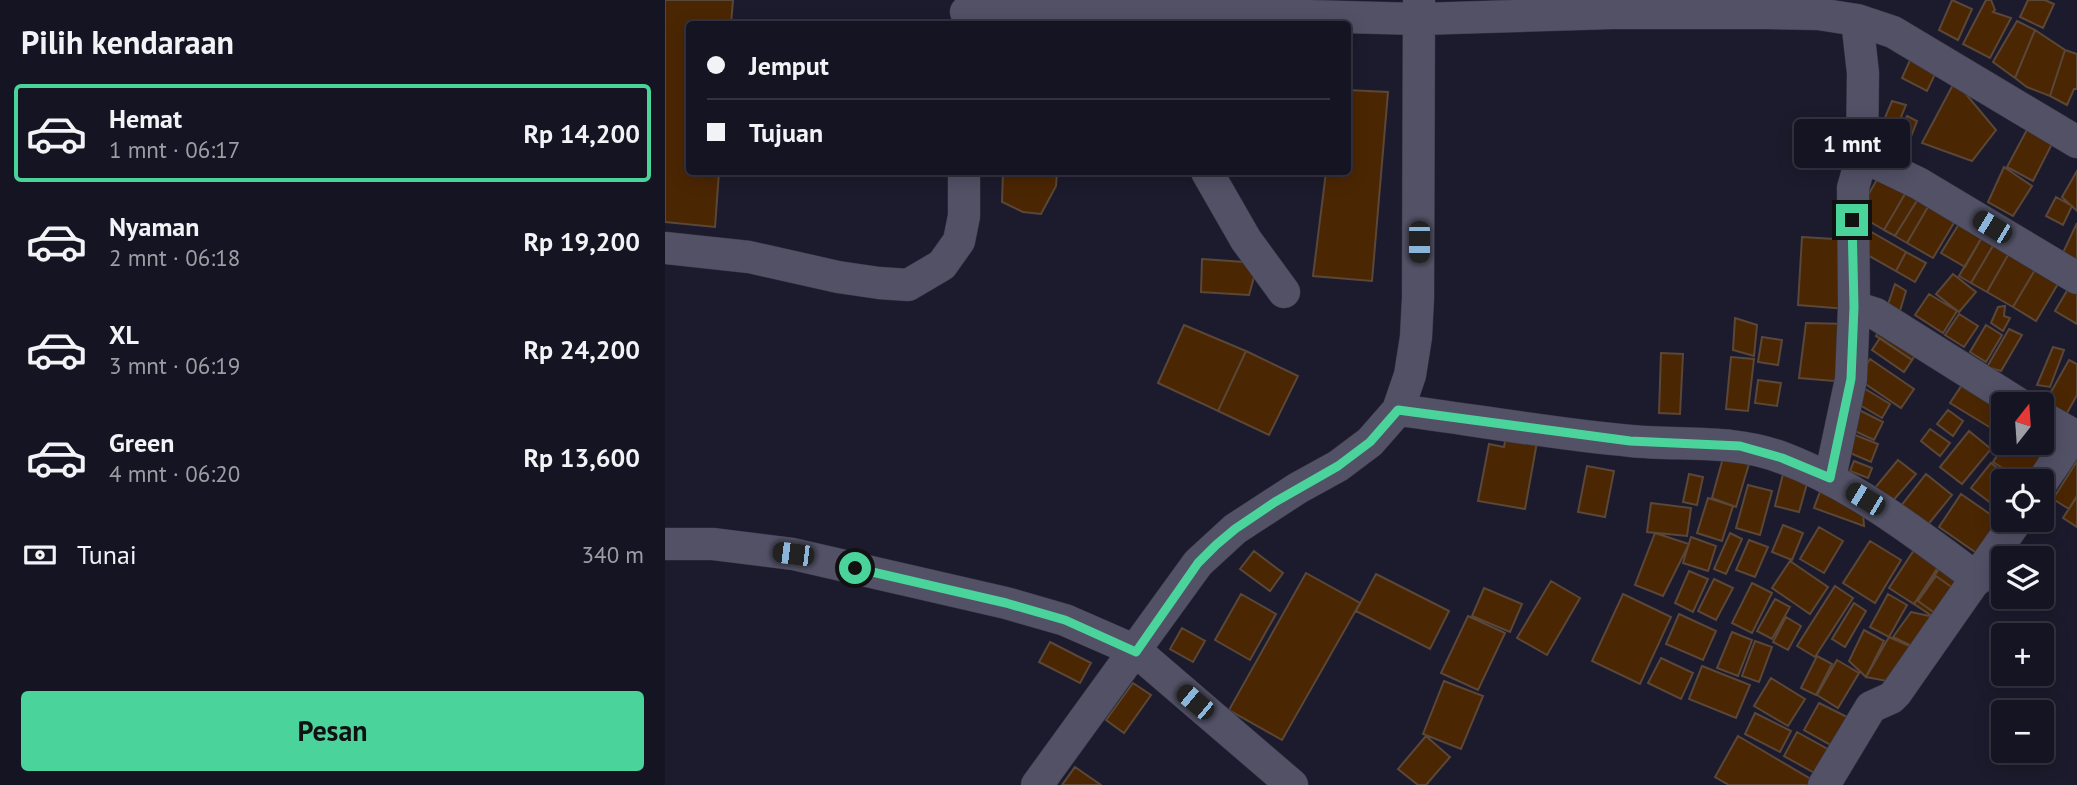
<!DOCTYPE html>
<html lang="id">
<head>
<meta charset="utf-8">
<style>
  body { margin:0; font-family:"PT Sans",sans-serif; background:#22212f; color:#f1f3f6; height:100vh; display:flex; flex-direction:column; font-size:26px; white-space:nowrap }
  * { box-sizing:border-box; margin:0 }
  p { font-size:23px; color:#9d9ea5 }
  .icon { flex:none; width:38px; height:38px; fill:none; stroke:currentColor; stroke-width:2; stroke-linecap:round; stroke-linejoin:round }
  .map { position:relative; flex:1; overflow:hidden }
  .side { display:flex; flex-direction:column; background:#151422; width:665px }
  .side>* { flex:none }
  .guide { position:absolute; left:21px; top:21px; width:665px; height:154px; border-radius:7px; box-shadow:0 4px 18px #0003,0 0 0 2px #343340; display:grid; align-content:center; height:154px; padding:0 21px; background:#151422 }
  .needle { width:46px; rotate:17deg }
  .tools { position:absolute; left:1326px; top:392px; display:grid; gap:14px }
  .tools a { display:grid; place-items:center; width:63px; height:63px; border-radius:7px; background:#151422; box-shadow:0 4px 18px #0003,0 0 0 2px #343340; font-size:35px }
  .end { position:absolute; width:32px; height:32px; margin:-16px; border:9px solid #4ad49c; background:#111; box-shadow:0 0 0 4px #111 }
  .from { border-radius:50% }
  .bubble { position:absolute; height:49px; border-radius:7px; background:#151422; box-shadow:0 4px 18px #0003,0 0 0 2px #343340; font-size:23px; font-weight:800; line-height:49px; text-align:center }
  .car { position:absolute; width:21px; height:42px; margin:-21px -10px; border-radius:9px; box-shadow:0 0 5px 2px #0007; background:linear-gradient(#222 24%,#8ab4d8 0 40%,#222 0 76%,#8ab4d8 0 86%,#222 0) }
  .guide b { display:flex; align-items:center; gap:24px; height:66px; font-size:26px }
  .guide b+b { border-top:2px solid #343340 }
  .guide i { width:18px; height:18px; background:#f1f3f6 }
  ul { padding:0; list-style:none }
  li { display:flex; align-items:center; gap:21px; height:98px; margin:0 14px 10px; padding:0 7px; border:4px solid transparent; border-radius:7px }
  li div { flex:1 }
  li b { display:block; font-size:26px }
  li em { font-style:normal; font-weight:800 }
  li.active { border-color:#4ad49c }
  li>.icon { width:63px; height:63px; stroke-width:1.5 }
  h2 { padding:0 21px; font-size:32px; line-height:84px }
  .pay { display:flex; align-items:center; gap:18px; height:77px; padding:0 21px; font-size:26px }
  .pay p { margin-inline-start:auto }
  .action { display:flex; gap:14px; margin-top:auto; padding:14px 21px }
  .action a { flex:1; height:80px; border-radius:7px; background:#4ad49c; color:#111; font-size:28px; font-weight:800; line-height:80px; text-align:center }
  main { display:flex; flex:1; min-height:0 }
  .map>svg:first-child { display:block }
</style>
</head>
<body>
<main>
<section class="side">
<h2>Pilih kendaraan</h2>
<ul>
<li class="active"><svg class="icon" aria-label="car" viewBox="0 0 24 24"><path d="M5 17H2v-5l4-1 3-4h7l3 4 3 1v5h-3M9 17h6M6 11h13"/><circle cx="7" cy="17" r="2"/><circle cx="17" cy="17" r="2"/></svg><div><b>Hemat</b><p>1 mnt · 06:17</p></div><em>Rp 14,200</em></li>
<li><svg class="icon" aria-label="car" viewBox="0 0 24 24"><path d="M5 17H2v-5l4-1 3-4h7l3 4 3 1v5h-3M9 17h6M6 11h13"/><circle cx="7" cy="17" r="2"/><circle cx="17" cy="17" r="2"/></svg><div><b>Nyaman</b><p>2 mnt · 06:18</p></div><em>Rp 19,200</em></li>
<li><svg class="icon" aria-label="car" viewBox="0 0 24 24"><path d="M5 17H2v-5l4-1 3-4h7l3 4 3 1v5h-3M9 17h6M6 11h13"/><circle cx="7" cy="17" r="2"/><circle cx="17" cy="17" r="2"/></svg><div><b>XL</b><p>3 mnt · 06:19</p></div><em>Rp 24,200</em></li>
<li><svg class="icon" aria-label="car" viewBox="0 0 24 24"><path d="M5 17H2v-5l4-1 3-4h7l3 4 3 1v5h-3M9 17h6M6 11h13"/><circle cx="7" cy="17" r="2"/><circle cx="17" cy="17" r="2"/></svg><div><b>Green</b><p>4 mnt · 06:20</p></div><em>Rp 13,600</em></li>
</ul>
<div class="pay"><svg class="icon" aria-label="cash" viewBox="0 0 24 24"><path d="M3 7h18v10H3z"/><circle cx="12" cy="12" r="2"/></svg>Tunai<p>340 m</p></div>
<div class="action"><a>Pesan</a></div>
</section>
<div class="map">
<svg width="1412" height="785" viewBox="0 0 1412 785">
  <rect width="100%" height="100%" fill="#1c1b2d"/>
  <!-- building -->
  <path fill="#4b2603" stroke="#5a4738" stroke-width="2" d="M0 0H68L66 24H24V172H54L50 227 0 222Z
    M1287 0 1307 9 1293 40 1274 30Z
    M1321 0H1326L1330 10 1328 12 1346 18 1325 58 1298 44Z
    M1363 0H1380L1389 4 1378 28 1355 17Z
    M1352 21 1370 30 1350 78 1328 62Z
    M1370 30 1400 50 1385 96 1362 87 1350 78Z
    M1400 50 1412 54V89H1409L1402 105 1385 96Z
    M1246 58 1272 70 1262 91 1237 78Z
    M1290 81 1331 130 1307 161 1257 143Z
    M682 90 723 92 707 281 648 276 661 172H682Z
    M1227 101 1241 105 1229 134 1214 132Z
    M1242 116 1252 121 1244 142 1233 137Z
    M1365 124 1390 138 1368 181 1342 167Z
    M1339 167 1367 186 1348 216 1323 202Z
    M1217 171 1244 187 1219 230 1192 214Z
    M1412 171V211L1397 197Z
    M338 172H392L391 186 376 214 358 212 337 202Z
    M1244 187 1256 194 1230 236 1219 230Z
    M1256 194 1267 200 1242 243 1230 236Z
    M1391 197 1407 206 1398 225 1381 216Z
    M1267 200 1293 216 1268 258 1242 243Z
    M1297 219 1320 232 1300 267 1276 253Z
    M1412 223V266L1395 259Z
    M1203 230 1241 252 1231 271 1192 249Z
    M1320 232 1332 239 1306 283 1294 276Z
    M1137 237 1186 240 1182 309 1133 305Z
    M1332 239 1347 248 1322 292 1306 283Z
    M1347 248 1374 263 1348 307 1322 292Z
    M1241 252 1261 263 1250 282 1231 271Z
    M537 259 593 263 584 295 536 292Z
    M1374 263 1397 277 1371 321 1348 307Z
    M1288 274 1311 292 1294 312 1271 294Z
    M1230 284 1241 291 1234 314 1221 310Z
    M1406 284 1412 288V324L1390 311Z
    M1264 294 1292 311 1278 333 1250 315Z
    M1340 306 1339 316 1345 318 1338 331 1326 323 1333 307Z
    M1294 314 1313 326 1299 347 1280 335Z
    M1070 318 1092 325 1089 356 1068 350Z
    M1141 323 1182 324 1181 382 1134 378Z
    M1219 324 1255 349 1247 360 1211 336Z
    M519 325 581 351 553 411 493 383Z
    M1321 325 1337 335 1321 362 1305 352Z
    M1344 329 1357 335 1336 371 1322 367Z
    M1097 337 1117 340 1113 365 1093 362Z
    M1215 338 1247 360 1239 372 1207 350Z
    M1388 347 1399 350 1385 387 1372 385Z
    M581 351 633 376 604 435 553 411Z
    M996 353 1018 354 1015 414 994 413Z
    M1066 357 1089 359 1083 411 1061 409Z
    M1205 359 1249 389 1236 408 1193 379Z
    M1404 360 1412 364V395L1397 422 1377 408Z
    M1093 380 1116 383 1112 406 1090 403Z
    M1299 382 1339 408 1326 428 1285 403Z
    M1197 387 1225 404 1217 418 1188 401Z
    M1190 408 1218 422 1209 440 1181 427Z
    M1283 410 1298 421 1288 436 1272 424Z
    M1377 427 1394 438 1366 481H1358L1328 462 1340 443H1377Z
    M1265 429 1285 443 1275 456 1256 441Z
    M1304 431 1326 449 1297 484 1275 467Z
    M1185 433 1213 444 1206 462 1178 450Z
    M841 437 872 442 860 509 813 501 824 444 839 447Z
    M1061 447 1087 454 1071 507 1047 498Z
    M1233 460 1251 474 1226 503 1209 489Z
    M1189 461 1207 468 1203 478 1185 471Z
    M1412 461V496L1404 509 1388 499Z
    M1326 463 1349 481H1339V513L1306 488Z
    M922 466 949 471 940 517 913 512Z
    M1120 466 1145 473 1134 512 1110 506Z
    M1024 474 1038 477 1032 505 1018 502Z
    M1261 474 1287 495 1257 532 1232 511Z
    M1083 485 1107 491 1095 535 1071 528Z
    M1157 486 1197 500 1199 526 1149 508Z
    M1296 494 1335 521 1313 554 1274 527Z
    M1412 496V527L1398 518Z
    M1043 498 1068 506 1057 541 1032 533Z
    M986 503 1026 508 1022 536 982 532Z
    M1118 525 1138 533 1127 560 1107 552Z
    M1154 527 1178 541 1159 573 1135 559Z
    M990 533 1024 544 998 596 970 585Z
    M1065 533 1077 539 1061 574 1049 569Z
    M1026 537 1051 546 1043 571 1018 563Z
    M1084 540 1103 547 1090 577 1071 570Z
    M1205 541 1236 560 1210 603 1178 583Z
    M1251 547 1275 564 1249 604 1224 588Z
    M589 551 618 573 605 591 575 569Z
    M1125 561 1163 587 1145 614 1107 588Z
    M1277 565 1303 581 1276 622 1249 604Z
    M1024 571 1043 579 1028 612 1010 603Z
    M641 573 695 603 617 740 564 710Z
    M711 574 784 611 765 649 691 611Z
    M1271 576 1295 593 1277 618 1253 601Z
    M1049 579 1068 588 1051 620 1033 611Z
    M886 581 915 598 882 655 852 638Z
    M1087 583 1107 593 1087 633 1067 623Z
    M1170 586 1188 598 1150 657 1132 646Z
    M819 588 857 604 845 632 807 616Z
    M576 594 611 614 585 660 550 640Z
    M958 594 1006 617 975 684 927 661Z
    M1223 594 1242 605 1224 637 1205 627Z
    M1110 599 1125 607 1107 639 1092 631Z
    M1189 603 1201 611 1180 647 1167 639Z
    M1246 612 1269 617 1251 648 1228 637Z
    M1014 614 1051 631 1038 660 1001 644Z
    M803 616 840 633 813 690 776 673Z
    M1121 617 1136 626 1123 650 1108 642Z
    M517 628 540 641 528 662 505 649Z
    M1199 630 1219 641 1201 677 1184 661Z
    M1067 632 1087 640 1073 676 1052 668Z
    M1224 637 1249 648 1227 682 1201 677Z
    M1090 641 1107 647 1094 682 1077 676Z
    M385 642 426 663 415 683 374 662Z
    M1152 656 1167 664 1151 695 1136 688Z
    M996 658 1028 673 1016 699 983 683Z
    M1172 660 1194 673 1173 708 1152 695Z
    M1037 666 1085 685 1071 718 1024 699Z
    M1106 678 1140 699 1123 726 1089 706Z
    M779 681 818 696 796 749 758 734Z
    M468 683 486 695 459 733 441 720Z
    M1154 703 1188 720 1173 749 1139 730Z
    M1090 713 1126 731 1115 752 1080 734Z
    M1132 732 1166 751 1153 775 1119 756Z
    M761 736 785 757 761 785H753L733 769Z
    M1073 736 1156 785H1064L1050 777Z
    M410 767 436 785H397Z"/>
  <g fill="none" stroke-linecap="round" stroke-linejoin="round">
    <defs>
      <path id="minor" d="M301 12 531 13 754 19 947 13H1100L1153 14 1192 20
        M1197 156 1253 183 1412 278
        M542 172 581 240 619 292
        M0 248 84 257 173 277 214 283 243 285 277 265 294 241 299 216V172
        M1189 307 1211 314 1354 404
        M733 410C810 420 888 434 966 441 1018 446 1069 439 1118 458 1191 486 1251 533 1313 579
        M1377 417 1412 437
        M1165 478 1186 379 1189 307 1188 188 1197 156 1198 73 1192 20 1228 32 1412 142
        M1377 482 1409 435
        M0 544H48L128 554 341 603 400 620 471 651 627 785
        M372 785 533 563 570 529 633 488 673 466 705 442 733 410 745 375 751 337 753 298 754 0
        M1159 785 1206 707 1226 698 1231 693 1352 520"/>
    </defs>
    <!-- minor casing -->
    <use href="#minor" stroke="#363543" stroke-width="33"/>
    <!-- minor -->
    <use href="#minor" stroke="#525166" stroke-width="32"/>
  </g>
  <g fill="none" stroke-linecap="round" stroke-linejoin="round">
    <!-- route -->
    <path stroke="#4ad49c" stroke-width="9" d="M190 568 341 603 400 620 471 652 533 563 551 545 570 529 610 502 673 466 705 442 733 410 965 441 1075 446 1117 458 1165 478 1186 379 1189 307 1187 220"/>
  </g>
</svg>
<div class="tools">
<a><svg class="needle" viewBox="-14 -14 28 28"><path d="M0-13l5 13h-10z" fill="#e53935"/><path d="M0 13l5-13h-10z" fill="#9d9ea5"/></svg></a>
<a><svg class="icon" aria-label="locate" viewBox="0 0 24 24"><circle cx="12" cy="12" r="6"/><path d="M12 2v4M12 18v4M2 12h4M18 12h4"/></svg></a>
<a><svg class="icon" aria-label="layers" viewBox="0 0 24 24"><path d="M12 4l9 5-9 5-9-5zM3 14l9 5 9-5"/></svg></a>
<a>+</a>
<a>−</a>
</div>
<i class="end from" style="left:190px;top:568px"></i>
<i class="end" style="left:1187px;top:220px"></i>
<div class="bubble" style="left:1129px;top:119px;width:116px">1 mnt</div>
<i class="car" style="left:1327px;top:227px;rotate:301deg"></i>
<i class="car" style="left:754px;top:242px;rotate:180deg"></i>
<i class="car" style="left:1200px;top:499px;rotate:301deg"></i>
<i class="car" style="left:128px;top:554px;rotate:277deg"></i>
<i class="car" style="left:530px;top:702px;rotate:310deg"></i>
<div class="guide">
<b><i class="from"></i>Jemput</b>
<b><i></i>Tujuan</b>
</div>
</div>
</main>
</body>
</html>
